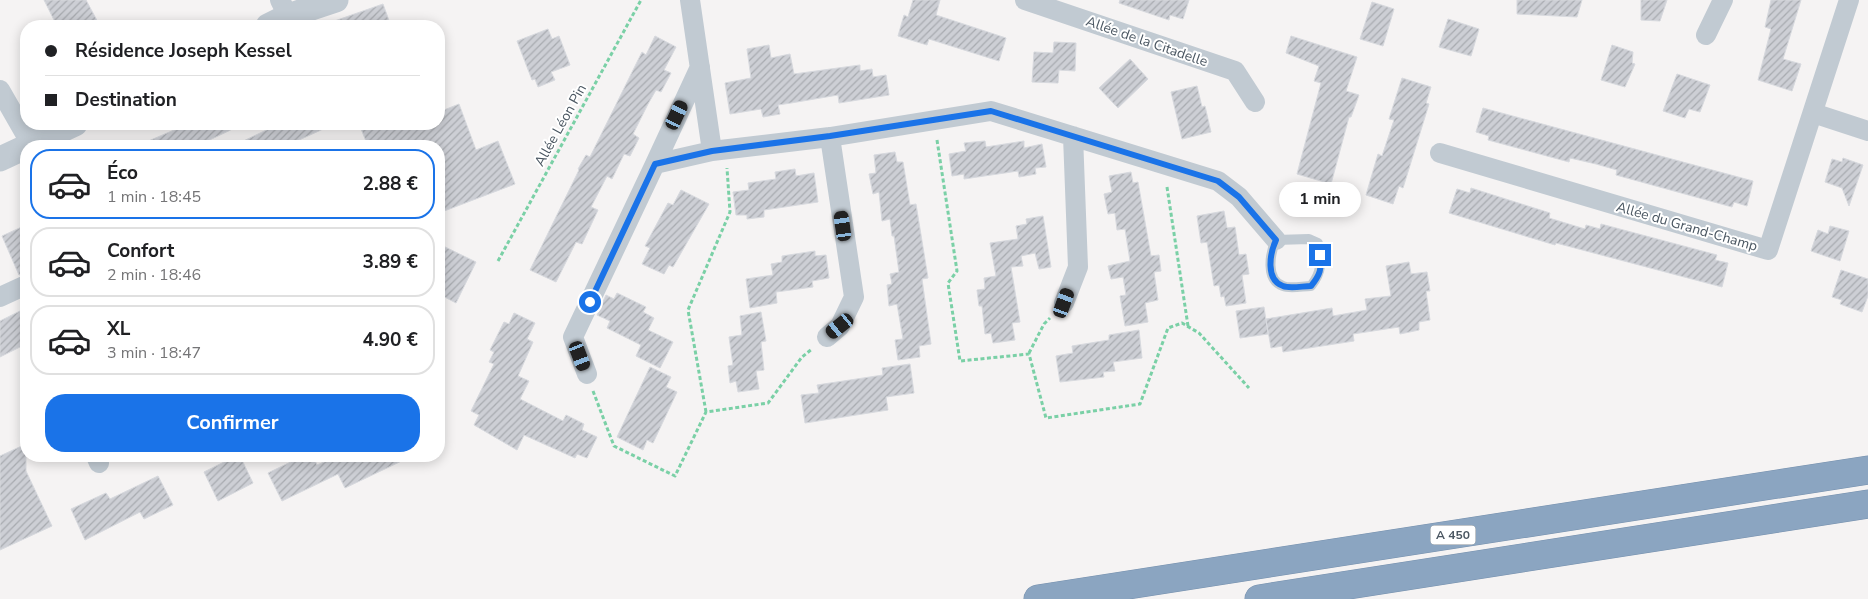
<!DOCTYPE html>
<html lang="fr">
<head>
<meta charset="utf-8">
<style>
  body { margin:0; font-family:"Nunito Sans",sans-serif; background:#f2f2f2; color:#202124; height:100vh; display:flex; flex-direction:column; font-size:19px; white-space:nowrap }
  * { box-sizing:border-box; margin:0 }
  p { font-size:16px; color:#757577 }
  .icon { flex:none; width:28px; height:28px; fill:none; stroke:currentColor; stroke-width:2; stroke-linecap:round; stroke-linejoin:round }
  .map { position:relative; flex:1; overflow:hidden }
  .details { position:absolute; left:20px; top:140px; width:425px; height:322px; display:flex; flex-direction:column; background:#fff; border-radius:20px; box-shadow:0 2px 12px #0003 }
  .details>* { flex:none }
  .guide { position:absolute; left:20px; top:20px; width:425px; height:110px; border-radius:20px; box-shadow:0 2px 12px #0003; display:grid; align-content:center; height:110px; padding:0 25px; background:#fff }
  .end { position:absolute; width:22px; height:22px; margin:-11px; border:6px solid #1a73e8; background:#fff; box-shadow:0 0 0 2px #fff }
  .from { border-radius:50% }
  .bubble { position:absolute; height:35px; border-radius:18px; background:#fff; box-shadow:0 2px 12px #0003; font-size:16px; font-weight:700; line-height:35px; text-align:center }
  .car { position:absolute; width:15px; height:30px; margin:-15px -8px; border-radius:6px; box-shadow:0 0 4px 1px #0007; background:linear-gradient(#222 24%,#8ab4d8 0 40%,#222 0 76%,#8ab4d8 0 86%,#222 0) }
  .guide b { display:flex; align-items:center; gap:18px; height:48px; font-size:19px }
  .guide b+b { border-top:1px solid #e0e0e0 }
  .guide i { width:12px; height:12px; background:#202124 }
  ul { padding:9px 0 0; list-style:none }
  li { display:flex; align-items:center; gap:15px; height:70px; margin:0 10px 8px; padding:0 15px; border:2px solid #e0e0e0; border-radius:20px }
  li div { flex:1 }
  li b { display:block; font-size:19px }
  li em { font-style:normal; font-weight:700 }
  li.active { border-color:#1a73e8 }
  li>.icon { width:45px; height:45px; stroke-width:1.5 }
  .primary-button { display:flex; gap:10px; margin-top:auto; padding:10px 25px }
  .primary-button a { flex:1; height:58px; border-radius:20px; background:#1a73e8; color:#fff; font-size:20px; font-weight:700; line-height:58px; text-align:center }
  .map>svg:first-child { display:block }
</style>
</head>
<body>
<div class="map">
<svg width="1868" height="599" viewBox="0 0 1868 599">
  <defs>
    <pattern id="building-hatch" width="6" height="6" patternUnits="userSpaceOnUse" patternTransform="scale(1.25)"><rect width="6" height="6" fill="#cdcfd5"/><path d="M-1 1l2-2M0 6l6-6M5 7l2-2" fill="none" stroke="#a8abb0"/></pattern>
  </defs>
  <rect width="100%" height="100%" fill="#f5f3f3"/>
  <!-- building -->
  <path fill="url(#building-hatch)" stroke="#d7d9de" d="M44 0H86L100 26H57Z
    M913 0H940L936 15 1006 38 999 61 929 39 927 45 898 36 904 15 908 17Z
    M1120 0H1189L1183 19 1170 15 1169 20 1119 3Z
    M1517 0H1582L1577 17 1517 14Z
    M1641 0H1667L1660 21 1641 20Z
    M1771 0H1801L1783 59 1801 64 1792 91 1758 80 1771 29 1765 27Z
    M1372 2 1394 9 1383 46 1360 39Z
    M383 4 391 26H327L326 24Z
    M1448 19 1479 29 1471 56 1439 47Z
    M548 29 552 39 559 36 570 65 551 72 555 80 538 87 535 79 532 80 517 41Z
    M655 36 676 47 664 70 671 73 661 92 656 90 648 104 633 134 639 138 630 156 624 154 612 179 607 176 591 207 598 210 582 244 576 242 556 282 530 270 579 170 578 169 586 155 590 157 642 52 646 55Z
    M1291 36 1357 57 1346 91 1359 95 1351 117H1349L1331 184 1297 174 1321 83 1314 81 1319 66 1286 53Z
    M1054 42 1076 43 1075 71 1059 70 1058 83 1032 82 1034 52 1053 53Z
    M769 45 771 58 790 54 794 74 860 65V71L872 69 873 77 886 75 889 95 839 103 838 95 791 103 778 105 780 114 763 117 761 109 730 114 725 83 751 78 747 49Z
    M1612 45 1633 52 1632 63 1635 64 1625 87 1601 80Z
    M1130 59 1148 79 1118 108 1099 88Z
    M1677 74 1710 85 1700 112 1689 109 1685 118 1663 111Z
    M1402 78 1431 87 1426 103 1429 104 1403 188 1399 186 1393 204 1366 195 1378 154 1382 156 1394 120 1389 119Z
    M1197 86 1202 107 1205 106 1211 132 1182 139 1171 92Z
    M459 104 476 150 498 141 515 184 439 213V146H368L359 124H439V112Z
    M1483 108 1753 181 1747 206 1734 202 1732 207 1616 175 1617 170 1596 164 1570 158 1569 162 1488 140 1489 136 1476 132Z
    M188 124H243L197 146H137Z
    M279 124H334L286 146H233Z
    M985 141 986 147 1024 141V148L1042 144 1046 167 1035 168 1036 174 1019 177 1018 171 964 179V174L952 176 949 154 966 151 964 143Z
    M895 152 897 162H903L910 205 916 204 928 278 922 279 931 344 919 346 920 357 898 360 895 340 903 339 897 304 889 306 887 285 892 284 890 274 899 272 894 236H892L890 219 882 221 879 192 873 194 869 174 876 173 874 155Z
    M1843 158 1863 165 1849 206 1842 188 1825 182 1832 159 1842 162Z
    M795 169 796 176 814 173 818 202 764 210V217L747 219V215H736L733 192 749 190 748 183 776 179 775 172Z
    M1131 172 1133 183 1138 182 1151 256 1159 255 1161 271 1154 272 1158 300 1145 303 1148 322 1125 326 1120 296 1126 295 1123 277 1111 279 1108 266 1130 261 1125 229 1117 230 1115 213 1108 214 1104 194 1112 192 1109 176Z
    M1471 188 1550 213 1549 218 1585 229 1586 225 1600 229 1601 224 1717 255 1715 260 1728 263 1722 287 1556 243 1555 245 1449 213 1457 189 1470 193Z
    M681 190 709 204 673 267 669 265 664 274 642 264 650 248 645 246 668 203 673 205Z
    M1224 211 1227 228 1235 227 1239 255 1246 254 1249 274 1242 275 1246 303 1226 306 1224 296 1221 297 1219 285 1214 286 1207 242 1201 243 1197 216Z
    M1043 216 1051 267 1039 269 1035 253 1021 256 1023 266 1011 267 1020 322 1012 323 1015 340 993 343 991 333 985 334 982 306H979L977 290 985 289 984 278 996 276 990 243 1018 239 1016 226 1027 224 1026 219Z
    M26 225V273L19 275 2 236Z
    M1830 226 1849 231 1840 261 1811 251 1818 230 1828 234Z
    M439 244 476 262 456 303 439 294V281L444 268 439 265Z
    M815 251V256L826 255 829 278 812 281 813 287 776 292 777 303 750 308 746 279 773 275 771 264 782 262V256Z
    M1409 262 1411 274 1427 272 1430 291H1426L1430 320 1419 322V330L1400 334 1399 327 1353 334 1354 341 1283 352 1282 346 1271 348 1266 319 1332 308 1333 316 1367 310 1365 299 1391 296 1386 266Z
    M1841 270 1868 279V296L1862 312 1840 304 1842 300 1832 297Z
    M617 293 646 307 643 312 654 318 648 330 673 342 660 368 636 356 641 345 607 328 610 321 597 315 606 295 614 299Z
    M1264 307 1268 334 1240 338 1236 311Z
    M26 308V344L0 357V321Z
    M761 312 766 341 761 342 764 370 756 371 759 389 738 392 736 381 730 383 728 366 733 365 729 337 742 335 740 316Z
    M514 313 535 323 527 339 533 342 518 376 529 381 520 399 563 421 566 415 584 424 582 430 597 437 587 458 577 454 575 458 524 435 517 450 474 425 479 415 471 411 494 364 489 362 494 352 490 350 504 322 509 324Z
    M1139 330 1142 358 1113 362 1115 371 1103 372 1104 377 1060 382 1056 356 1073 353 1072 346 1109 340V335Z
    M910 364 914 393 886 397 888 410 805 423 801 395 819 393 817 385 883 375 882 368Z
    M650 367 671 377 666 387 677 392 653 443 647 440 643 450 617 437Z
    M26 444V471L52 526 0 550V456Z
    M236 456H240L253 483 218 501 204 472Z
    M303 456H313L317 465 331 459 330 456H412L345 488 338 474 282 501 268 473Z
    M158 476 173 505 144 519 140 512 85 540 71 509 106 493 110 499Z"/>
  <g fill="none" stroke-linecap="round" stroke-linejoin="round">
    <defs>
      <path id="motorway" d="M1038 599 1868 470
        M1259 599 1868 504"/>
    </defs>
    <!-- motorway casing -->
    <use href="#motorway" stroke="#7690ad" stroke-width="29"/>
    <!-- path -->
    <path stroke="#7ad0a6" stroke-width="3" stroke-dasharray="4 2.5" stroke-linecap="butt" d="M937 140 957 271 948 283 960 361 1029 354 1046 418 1140 404 1168 328 1182 323 1199 333 1249 388
      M1167 187 1188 326
      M498 261 641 0
      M1029 353 1044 324 1050 318
      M593 391 614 446 675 476 706 412 768 403 802 357 812 349
      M706 412 688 310 730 212 727 168"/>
    <!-- service -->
    <path stroke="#c1cad2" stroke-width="10" d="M1309 239 1318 243C1321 261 1323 271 1311 286 1303 286 1290 289 1283 286 1265 280 1270 253 1276 240Z"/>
    <!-- minor -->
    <path stroke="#c1cad2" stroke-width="20" d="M280 0 288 16
      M690 0 712 151
      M1025 0 1235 71 1255 102
      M1706 35 1723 0
      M0 90 31 144
      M1813 113 1868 131
      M1440 153 1768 250 1849 0
      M655 164 700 67
      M0 297 26 285
      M1064 303 1078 267 1073 136
      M827 337 840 326 854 297 830 137
      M587 374 573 337 655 164 712 151 830 137 991 111 1218 181 1239 197 1276 240
      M96 456 99 463"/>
    <!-- tertiary -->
    <path stroke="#c1cad2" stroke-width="25" d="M268 26 288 16 336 0
      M0 159 75 124"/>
    <!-- motorway -->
    <use href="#motorway" stroke="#8ba5c1" stroke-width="28"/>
  </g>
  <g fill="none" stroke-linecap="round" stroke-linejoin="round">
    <!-- route -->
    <path stroke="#1a73e8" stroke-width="6" d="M590 302 655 164 712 151 830 136 991 111 1218 181 1239 197 1276 240C1270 253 1265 280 1283 286 1290 289 1303 286 1311 286 1320 275 1322 269 1320 255"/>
  </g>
  <g text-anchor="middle" stroke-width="4" stroke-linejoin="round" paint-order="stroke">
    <!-- shield labels -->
    <rect fill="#fff" stroke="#808990" stroke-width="1" x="1430.5" y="525.5" width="45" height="19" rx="4"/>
    <g font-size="12" font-weight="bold" fill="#4a5661">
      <text x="1453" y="539">A 450</text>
    </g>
    <!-- street labels -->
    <g font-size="14" fill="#4a5661" stroke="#fff">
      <text transform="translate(1147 41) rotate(19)" y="5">Allée de la Citadelle</text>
      <text transform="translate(560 125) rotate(-61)" y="5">Allée Léon Pin</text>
      <text transform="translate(1687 226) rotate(16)" y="5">Allée du Grand-Champ</text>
    </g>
  </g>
</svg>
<i class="end from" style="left:590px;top:302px"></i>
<i class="end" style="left:1320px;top:255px"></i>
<div class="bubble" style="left:1279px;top:182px;width:82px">1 min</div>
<i class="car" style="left:677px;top:115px;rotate:25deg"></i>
<i class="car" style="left:843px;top:226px;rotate:352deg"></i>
<i class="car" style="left:1064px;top:303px;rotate:20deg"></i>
<i class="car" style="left:840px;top:326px;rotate:231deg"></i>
<i class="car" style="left:580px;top:356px;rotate:159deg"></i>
<div class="guide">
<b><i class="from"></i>Résidence Joseph Kessel</b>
<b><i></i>Destination</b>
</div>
<section class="details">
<ul>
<li class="active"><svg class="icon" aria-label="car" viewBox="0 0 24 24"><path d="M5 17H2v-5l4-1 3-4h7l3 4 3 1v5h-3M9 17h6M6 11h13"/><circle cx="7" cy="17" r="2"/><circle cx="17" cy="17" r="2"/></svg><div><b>Éco</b><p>1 min · 18:45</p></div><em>2.88 €</em></li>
<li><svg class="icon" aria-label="car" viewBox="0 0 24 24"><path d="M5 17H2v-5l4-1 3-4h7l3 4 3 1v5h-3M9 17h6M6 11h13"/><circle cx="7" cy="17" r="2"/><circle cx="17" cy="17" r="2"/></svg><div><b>Confort</b><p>2 min · 18:46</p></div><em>3.89 €</em></li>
<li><svg class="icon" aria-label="car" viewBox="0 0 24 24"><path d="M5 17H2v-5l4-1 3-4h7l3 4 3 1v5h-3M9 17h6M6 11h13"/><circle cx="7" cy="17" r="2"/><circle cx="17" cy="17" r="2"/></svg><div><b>XL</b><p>3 min · 18:47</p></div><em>4.90 €</em></li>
</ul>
<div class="primary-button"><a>Confirmer</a></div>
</section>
</div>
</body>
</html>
